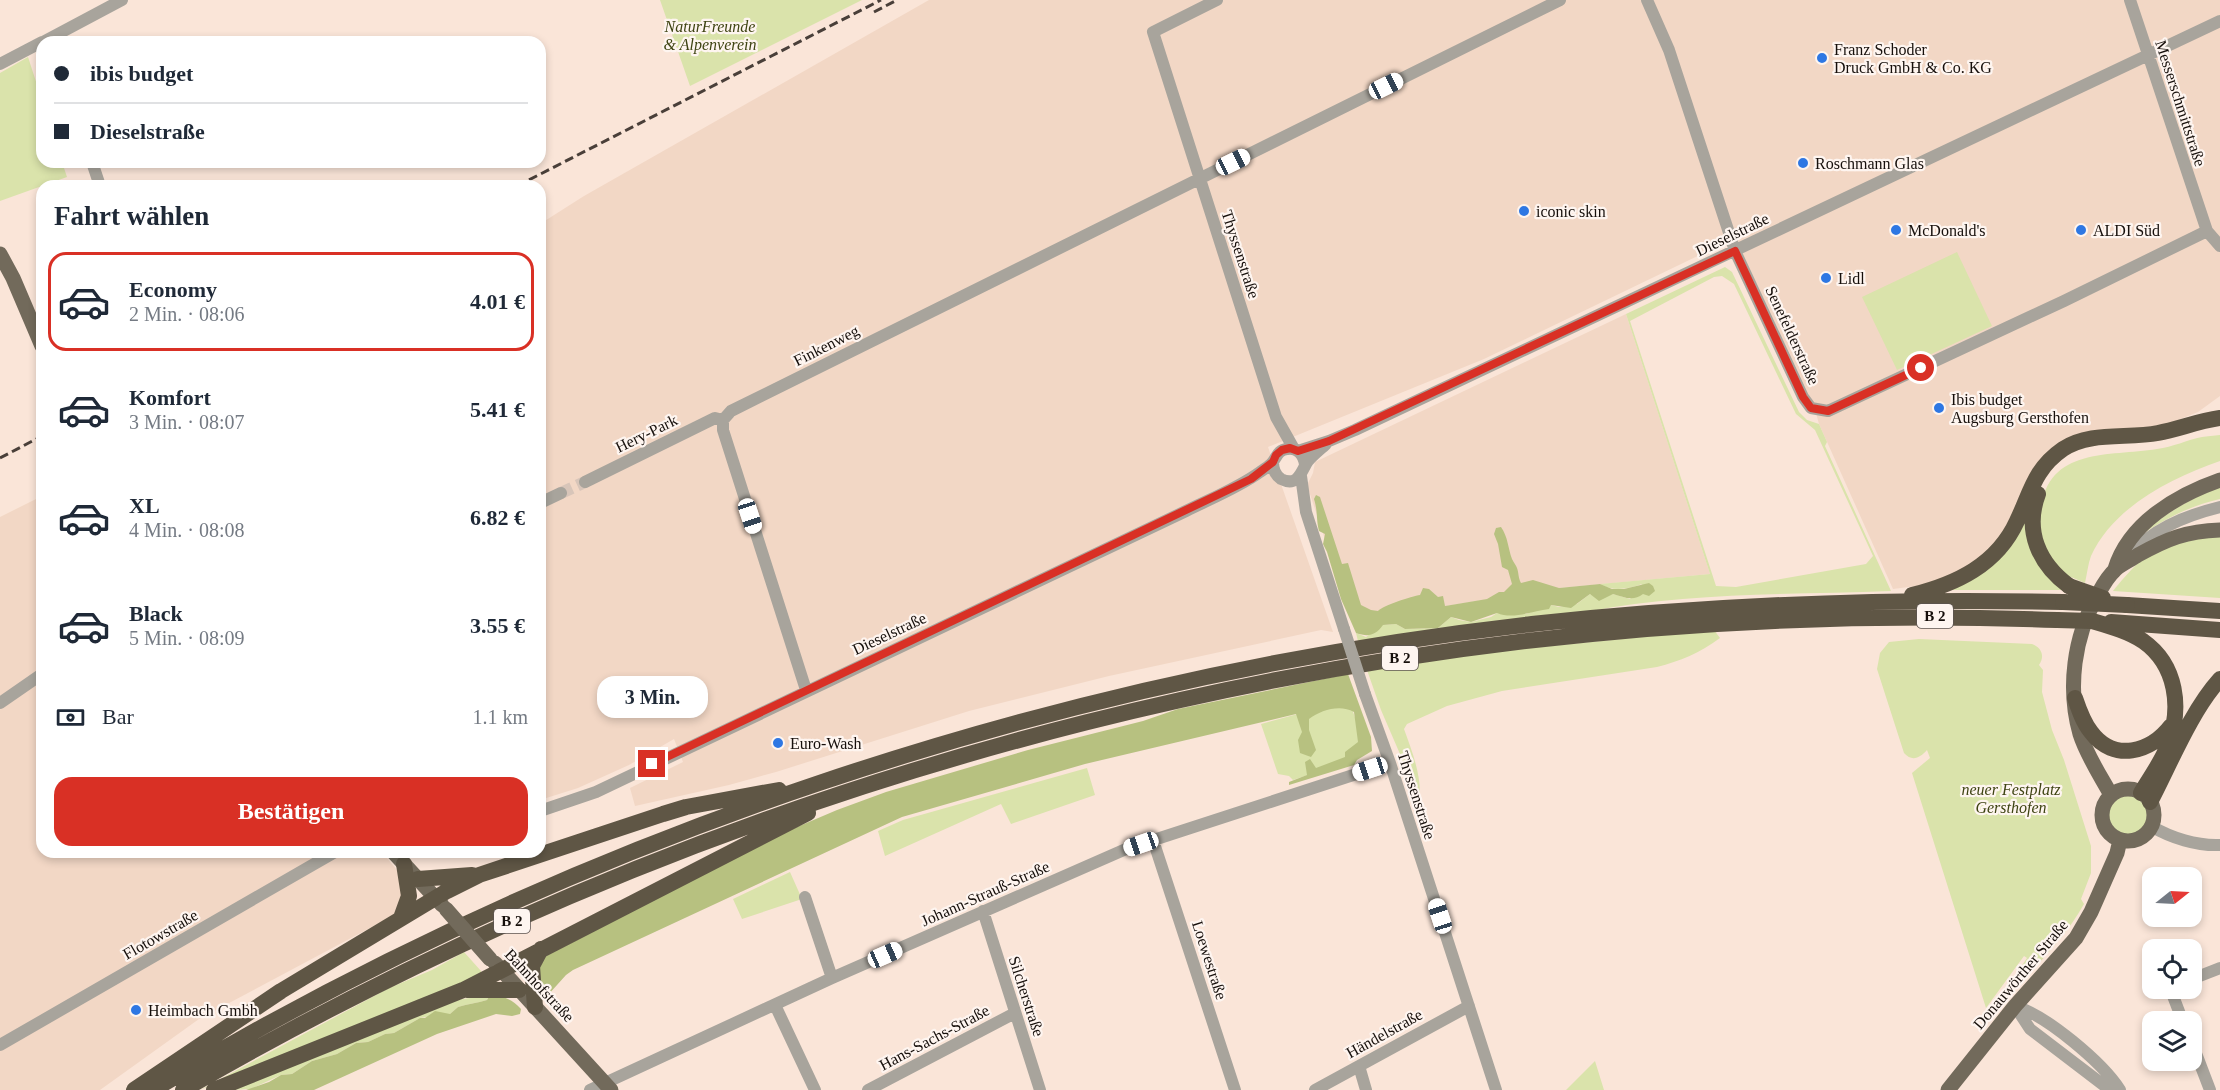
<!DOCTYPE html>
<html lang="de">
<head>
<meta charset="utf-8">
<style>
  body { margin:0; font-family:Georgia,serif; background:#f2f2f3; color:#1f2937; height:100vh; display:flex; flex-direction:column; font-size:22px; white-space:nowrap }
  * { box-sizing:border-box; margin:0 }
  p { font-size:20px; color:#747a83 }
  .icon { flex:none; width:33px; height:33px; fill:none; stroke:currentColor; stroke-width:2; stroke-linecap:round; stroke-linejoin:round }
  .map { position:relative; flex:1; overflow:hidden }
  .side { position:absolute; left:36px; top:180px; width:510px; height:678px; display:flex; flex-direction:column; background:#fff; border-radius:18px; box-shadow:0 3px 9px #0003 }
  .side>* { flex:none }
  .banner { position:absolute; left:36px; top:36px; width:510px; height:132px; border-radius:18px; box-shadow:0 3px 9px #0003; display:grid; align-content:center; height:132px; padding:0 18px; background:#fff }
  .needle { width:39px; rotate:72deg }
  .controls { position:absolute; left:2142px; top:867px; display:grid; gap:12px }
  .controls a { display:grid; place-items:center; width:60px; height:60px; border-radius:12px; background:#fff; box-shadow:0 3px 9px #0003; font-size:30px }
  .end { position:absolute; width:27px; height:27px; margin:-14px; border:8px solid #d93025; background:#fff; box-shadow:0 0 0 3px #fff }
  .from { border-radius:50% }
  .bubble { position:absolute; height:42px; border-radius:18px; background:#fff; box-shadow:0 3px 9px #0003; font-size:20px; font-weight:600; line-height:42px; text-align:center }
  .car { position:absolute; width:18px; height:36px; margin:-18px -9px; border-radius:8px; box-shadow:0 0 4px 2px #0007; background:linear-gradient(#fff 24%,#345 0 40%,#fff 0 76%,#345 0 86%,#fff 0) }
  .banner b { display:flex; align-items:center; gap:21px; height:57px; font-size:22px }
  .banner b+b { border-top:2px solid #e0e1e3 }
  .banner i { width:15px; height:15px; background:#1f2937 }
  ul { padding:0; list-style:none }
  li { display:flex; align-items:center; gap:18px; height:99px; margin:0 12px 9px; padding:0 6px; border:3px solid transparent; border-radius:18px }
  li div { flex:1 }
  li b { display:block; font-size:22px }
  li em { font-style:normal; font-weight:600 }
  li.current { border-color:#d93025 }
  li>.icon { width:54px; height:54px; stroke-width:1.5 }
  h2 { padding:0 18px; font-size:27px; line-height:72px }
  .pay { display:flex; align-items:center; gap:15px; height:66px; padding:0 18px; font-size:22px }
  .pay p { margin-inline-start:auto }
  .primary-button { display:flex; gap:12px; margin-top:auto; padding:12px 18px }
  .primary-button a { flex:1; height:69px; border-radius:18px; background:#d93025; color:#fff; font-size:24px; font-weight:600; line-height:69px; text-align:center }
  .map>svg:first-child { display:block }
</style>
</head>
<body>
<div class="map">
<svg width="2220" height="1090" viewBox="0 0 2220 1090">
  <rect width="100%" height="100%" fill="#fae5d8"/>
  <!-- built -->
  <path fill="#f2d7c5" d="M929 0H2220V396L2198 412 2168 424 2075 439 1994 547 1969 567 1932 584 1893 589 1819 424 1814 406 1735 238 1484 359 1268 447 1333 632 1321 630 1109 676 969 711 776 772 729 785 635 806 630 788 683 762 674 739 629 765 578 788 540 800V224L584 196Z
    M1626 314 1710 574 1559 588 1352 621 1307 485 1313 473 1315 462Z
    M42 496V852H382L401 875 405 898 398 913 199 1019 100 1090H0V517Z"/>
  <!-- green -->
  <path fill="#dae3ab" fill-rule="evenodd" d="M660 0H862L690 86Z
    M28 57 42 100V162H62L67 177 0 201V73Z
    M1957 252 1992 326 1897 370 1862 297Z
    M1725 267 1732 272 1799 412 1807 420 1819 424 1827 442 1825 446 1891 591C1790 595 1686 592 1587 612L1358 641 1356 633 1366 637 1382 625 1396 624 1405 629 1438 628 1451 617 1459 620 1471 622 1491 617 1497 613 1513 615 1518 613 1526 614 1551 605 1559 607 1577 604 1590 594 1596 597 1613 594 1630 599 1642 584C1628 589 1613 592 1600 584L1710 574 1626 314ZM1722 276 1734 284 1796 414 1815 430 1873 556 1866 564 1736 587 1716 586 1630 321 1714 277Z
    M2220 435V461C2172 478 2114 506 2091 556 2088 564 2087 574 2085 583L2071 577 2069 580C2059 571 2044 552 2040 539 2038 533 2040 523 2040 516 2045 446 2107 457 2157 449 2173 447 2187 440 2202 437 2207 436 2214 436 2220 435Z
    M2220 486V499C2186 507 2158 522 2130 543 2161 517 2183 502 2220 486Z
    M2028 513 2066 590H1951Z
    M2220 534V598L2113 591C2128 573 2143 554 2165 545 2181 539 2203 538 2220 534Z
    M1714 630 1720 638C1700 653 1680 661 1657 667L1502 691 1447 706 1407 724 1404 729C1412 751 1423 779 1419 802H1416L1403 761 1381 710 1367 670 1477 653Z
    M1919 639 2032 644C2042 648 2045 656 2039 665L2043 670 2042 692 2052 730 2064 760 2091 846V873L2081 899 2084 904C2068 933 2045 956 2024 980L2019 984H2015L2013 979 2027 958 2024 956 1986 1008 1912 773 1930 758 1927 750C1920 758 1912 762 1904 753L1877 669 1880 653 1889 642Z
    M1349 700 1365 747 1349 761 1293 780 1289 776 1278 774 1261 724Z
    M1087 768 1095 795 1011 824 1001 804 885 856 878 831 903 820Z
    M2107 815a21 21 0 1 1 42 0a21 21 0 1 1-42 0Z
    M790 872 802 899 742 919 733 899Z
    M464 952 481 971V975L200 1090 389 988 432 970Z
    M490 995 487 1000C477 1003 468 1004 458 1007L450 1014 420 1018 394 1033 385 1034 368 1042 356 1043 337 1054 312 1061 292 1074 281 1075 251 1089 231 1090 456 1000Z
    M1595 1061 1604 1090H1566Z"/>
  <!-- forest -->
  <path fill="#b7c180" d="M1316 495 1320 497 1342 564 1348 563 1361 605 1371 610 1378 611C1382 606 1412 596 1420 595L1423 588 1429 589 1438 597 1443 596 1445 606 1487 599 1499 592H1504L1512 584 1508 570 1502 567 1498 544 1494 534 1496 528 1501 527C1508 537 1508 548 1512 559 1514 563 1516 565 1517 568 1519 574 1518 577 1521 583L1533 580 1559 588 1600 584 1612 589H1624L1649 583 1653 586 1655 591 1649 596 1643 594C1633 602 1624 597 1613 594L1599 601 1590 594 1571 608 1551 605 1549 609C1532 611 1513 620 1497 613L1471 622 1451 617 1438 628 1405 629 1396 624 1383 625C1375 636 1368 637 1356 633L1341 599 1327 552 1323 544 1325 534 1319 531C1316 519 1318 512 1314 499Z
    M1348 674 1371 737 1372 751 1357 760 1354 765 1289 785V782L1307 775 1305 762 1310 759 1316 768 1345 757V752L1358 742 1354 712C1340 704 1321 710 1309 719V730L1316 750 1311 757 1300 753 1298 740 1302 732 1296 714 1085 764 902 817 573 970 566 975 548 995 540 982V959L783 833 837 810 886 792 1028 750 1143 721 1178 709Z
    M490 995C504 996 512 999 521 1009L520 1014 512 1016 496 1014 437 1034 314 1090H246L269 1082 281 1075 292 1074 312 1061 337 1054 356 1043 368 1042 385 1034 394 1033 420 1018H425L435 1011 450 1014 458 1007C468 1004 477 1003 487 1000Z"/>
  <g fill="none" stroke-linecap="round" stroke-linejoin="round">
    <!-- minor-tunnel -->
    <path stroke="#d8c5b9" stroke-width="12" stroke-dasharray="12 6" stroke-linecap="butt" d="M561 493 585 482"/>
    <!-- minor -->
    <path stroke="#a8a49c" stroke-width="12" d="M1217 0 1153 32 1276 417 1294 449
      M1647 0 1669 50 1735 251 1803 397 1811 408 1828 411 2064 301 2207 231
      M2130 0 2207 231 2220 246
      M43 42 122 0
      M0 64 42 42
      M92 162 100 186
      M1298 451 1329 441 1355 430 2220 21
      M1273 462C1273 469 1275 475 1281 479 1297 487 1301 473 1306 464 1310 457 1320 450 1326 444
      M1301 476 1306 512 1344 629
      M585 482 715 418 723 420
      M540 503 561 493
      M2125 558C2152 530 2183 516 2220 507
      M806 690 723 430V420L731 411 1560 0
      M1365 694 1390 763 1496 1090
      M0 703 42 674
      M540 811 596 792 1186 511C1210 499 1238 488 1260 472 1263 470 1268 467 1271 464 1277 458 1277 450 1287 449 1297 447 1304 455 1305 465
      M2151 826C2171 838 2197 846 2220 845
      M1153 840 1235 1090
      M805 897 832 978
      M983 911 1040 1090
      M2192 979 2220 968
      M2170 988 2183 1022
      M775 1005 815 1090
      M2015 1006C2046 1015 2103 1063 2120 1090
      M2015 1006 2030 1029 2110 1090
      M2192 1043 2210 1090
      M0 1045 335 852
      M1359 1066 1366 1090
      M590 1090 832 978 1126 849 1390 763
      M868 1090 1015 1013
      M1315 1090 1469 1006"/>
    <!-- major -->
    <path stroke="#726a5b" stroke-width="15" d="M0 254 13 278 42 346
      M2115 569C2129 523 2177 495 2220 480
      M2102 815a26 26 0 1 1 52 0a26 26 0 1 1-52 0Z
      M2111 795C2100 775 2087 756 2080 734 2067 688 2074 637 2097 596 2102 587 2107 577 2115 570 2121 564 2131 560 2138 555 2167 539 2186 531 2220 530
      M393 852 442 905
      M495 963 611 1090
      M1948 1090 2015 1006 2076 938 2091 912 2117 853 2120 840"/>
    <!-- highway -->
    <path stroke="#5f5645" stroke-width="16" d="M2038 494C2024 531 2039 564 2069 586
      M1912 595C1956 584 1997 565 2017 521 2031 492 2034 469 2063 449 2090 431 2127 439 2158 433 2179 429 2198 421 2220 418
      M2127 605 2220 611
      M2092 621C2109 626 2128 631 2143 641 2177 665 2182 708 2168 745 2162 762 2150 777 2141 793
      M2111 622 2220 630
      M2075 698C2079 710 2083 722 2091 732 2114 763 2151 752 2171 726
      M2150 802C2170 764 2191 711 2220 679
      M418 879 472 875
      M401 918 409 896 404 864
      M467 990H519
      M535 1007 532 966 541 949
      M134 1090 281 991 447 891 479 875 663 814 686 807 779 790
      M153 1090C568 840 1051 678 1532 624 1708 605 1886 598 2063 602
      M183 1090C751 761 1400 595 2057 620
      M214 1090 463 990 808 813"/>
    <!-- rail -->
    <path stroke="#493f39" stroke-width="3" stroke-dasharray="9 4.5" stroke-linecap="butt" d="M874 12 897 0
      M517 186 881 0
      M0 458 42 436"/>
    <!-- minor-bridge -->
    <path stroke="#a8a49c" stroke-width="12" d="M1344 629 1365 694"/>
    <!-- major-bridge -->
    <path stroke="#726a5b" stroke-width="15" d="M446 909 490 959"/>
    <!-- highway-bridge -->
    <path stroke="#5f5645" stroke-width="16" d="M2069 586 2103 598
      M2063 602 2127 605
      M2057 620 2092 621"/>
  </g>
  <g fill="none" stroke-linecap="round" stroke-linejoin="round">
    <!-- route -->
    <path stroke="#d93025" stroke-width="8" d="M652 764 1251 479 1273 462 1276 455 1282 450 1290 448 1298 451 1329 441 1735 251 1803 397 1811 408 1828 411 1921 368"/>
  </g>
  <!-- markers -->
  <g fill="#2e77e3" stroke="#fef5f0" stroke-width="2">
    <circle cx="1822" cy="58" r="6"/>
    <circle cx="1803" cy="163" r="6"/>
    <circle cx="1524" cy="211" r="6"/>
    <circle cx="1896" cy="230" r="6"/>
    <circle cx="2081" cy="230" r="6"/>
    <circle cx="1826" cy="278" r="6"/>
    <circle cx="1939" cy="408" r="6"/>
    <circle cx="778" cy="743" r="6"/>
    <circle cx="136" cy="1010" r="6"/>
  </g>
  <g text-anchor="middle" stroke-width="4.5" stroke-linejoin="round" paint-order="stroke">
    <!-- shield labels -->
    <g fill="#fef5f0" stroke="#5c5450" stroke-width="1.5">
      <rect x="1917" y="604" width="36" height="24" rx="4.5"/>
      <rect x="1382" y="646" width="36" height="24" rx="4.5"/>
      <rect x="494" y="909" width="36" height="24" rx="4.5"/>
    </g>
    <g font-size="15" font-weight="bold" fill="#160f0b">
      <text x="1935" y="621">B 2</text>
      <text x="1400" y="663">B 2</text>
      <text x="512" y="926">B 2</text>
    </g>
    <!-- park labels -->
    <g font-size="16" font-style="italic" fill="#3e4312" stroke="#fef5f0">
      <text x="710" y="32">NaturFreunde<tspan x="710" dy="18">&amp; Alpenverein</tspan></text>
      <text x="2011" y="795">neuer Festplatz<tspan x="2011" dy="18">Gersthofen</tspan></text>
    </g>
    <!-- poi labels -->
    <g font-size="16" fill="#160f0b" stroke="#fef5f0" text-anchor="start">
      <text x="1834" y="55">Franz Schoder<tspan x="1834" dy="18">Druck GmbH &amp; Co. KG</tspan></text>
      <text x="1815" y="169">Roschmann Glas</text>
      <text x="1536" y="217">iconic skin</text>
      <text x="1908" y="236">McDonald's</text>
      <text x="2093" y="236">ALDI Süd</text>
      <text x="1838" y="284">Lidl</text>
      <text x="1951" y="405">Ibis budget<tspan x="1951" dy="18">Augsburg Gersthofen</tspan></text>
      <text x="790" y="749">Euro-Wash</text>
      <text x="148" y="1016">Heimbach Gmbh</text>
    </g>
    <!-- street labels -->
    <g font-size="16" fill="#160f0b" stroke="#fef5f0">
      <text transform="translate(2181 103) rotate(72)" y="6">Messerschmittstraße</text>
      <text transform="translate(1732 234) rotate(-26)" y="6">Dieselstraße</text>
      <text transform="translate(1241 254) rotate(72)" y="6">Thyssenstraße</text>
      <text transform="translate(1793 335) rotate(65)" y="6">Senefelderstraße</text>
      <text transform="translate(826 345) rotate(-27)" y="6">Finkenweg</text>
      <text transform="translate(646 433) rotate(-26)" y="6">Hery-Park</text>
      <text transform="translate(889 633) rotate(-25)" y="6">Dieselstraße</text>
      <text transform="translate(1417 795) rotate(72)" y="6">Thyssenstraße</text>
      <text transform="translate(985 893) rotate(-24)" y="6">Johann-Strauß-Straße</text>
      <text transform="translate(160 934) rotate(-30)" y="6">Flotowstraße</text>
      <text transform="translate(1210 960) rotate(72)" y="6">Loewestraße</text>
      <text transform="translate(2020 974) rotate(-50)" y="6">Donauwörther Straße</text>
      <text transform="translate(540 985) rotate(47)" y="6">Bahnhofstraße</text>
      <text transform="translate(1027 996) rotate(72)" y="6">Silcherstraße</text>
      <text transform="translate(1384 1033) rotate(-29)" y="6">Händelstraße</text>
      <text transform="translate(934 1037) rotate(-28)" y="6">Hans-Sachs-Straße</text>
    </g>
  </g>
</svg>
<div class="controls">
<a><svg class="needle" viewBox="-14 -14 28 28"><path d="M0-13l5 13h-10z" fill="#e53935"/><path d="M0 13l5-13h-10z" fill="#747a83"/></svg></a>
<a><svg class="icon" aria-label="locate" viewBox="0 0 24 24"><circle cx="12" cy="12" r="6"/><path d="M12 2v4M12 18v4M2 12h4M18 12h4"/></svg></a>
<a><svg class="icon" aria-label="layers" viewBox="0 0 24 24"><path d="M12 4l9 5-9 5-9-5zM3 14l9 5 9-5"/></svg></a>
</div>
<i class="end from" style="left:1921px;top:368px"></i>
<i class="end" style="left:652px;top:764px"></i>
<div class="bubble" style="left:597px;top:676px;width:111px">3 Min.</div>
<i class="car" style="left:1386px;top:86px;rotate:64deg"></i>
<i class="car" style="left:1233px;top:162px;rotate:64deg"></i>
<i class="car" style="left:750px;top:516px;rotate:162deg"></i>
<i class="car" style="left:1370px;top:769px;rotate:252deg"></i>
<i class="car" style="left:1141px;top:844px;rotate:251deg"></i>
<i class="car" style="left:1440px;top:916px;rotate:342deg"></i>
<i class="car" style="left:885px;top:955px;rotate:66deg"></i>
<div class="banner">
<b><i class="from"></i>ibis budget</b>
<b><i></i>Dieselstraße</b>
</div>
<section class="side">
<h2>Fahrt wählen</h2>
<ul>
<li class="current"><svg class="icon" aria-label="car" viewBox="0 0 24 24"><path d="M5 17H2v-5l4-1 3-4h7l3 4 3 1v5h-3M9 17h6M6 11h13"/><circle cx="7" cy="17" r="2"/><circle cx="17" cy="17" r="2"/></svg><div><b>Economy</b><p>2 Min. · 08:06</p></div><em>4.01 €</em></li>
<li><svg class="icon" aria-label="car" viewBox="0 0 24 24"><path d="M5 17H2v-5l4-1 3-4h7l3 4 3 1v5h-3M9 17h6M6 11h13"/><circle cx="7" cy="17" r="2"/><circle cx="17" cy="17" r="2"/></svg><div><b>Komfort</b><p>3 Min. · 08:07</p></div><em>5.41 €</em></li>
<li><svg class="icon" aria-label="car" viewBox="0 0 24 24"><path d="M5 17H2v-5l4-1 3-4h7l3 4 3 1v5h-3M9 17h6M6 11h13"/><circle cx="7" cy="17" r="2"/><circle cx="17" cy="17" r="2"/></svg><div><b>XL</b><p>4 Min. · 08:08</p></div><em>6.82 €</em></li>
<li><svg class="icon" aria-label="car" viewBox="0 0 24 24"><path d="M5 17H2v-5l4-1 3-4h7l3 4 3 1v5h-3M9 17h6M6 11h13"/><circle cx="7" cy="17" r="2"/><circle cx="17" cy="17" r="2"/></svg><div><b>Black</b><p>5 Min. · 08:09</p></div><em>3.55 €</em></li>
</ul>
<div class="pay"><svg class="icon" aria-label="cash" viewBox="0 0 24 24"><path d="M3 7h18v10H3z"/><circle cx="12" cy="12" r="2"/></svg>Bar<p>1.1 km</p></div>
<div class="primary-button"><a>Bestätigen</a></div>
</section>
</div>
</body>
</html>
